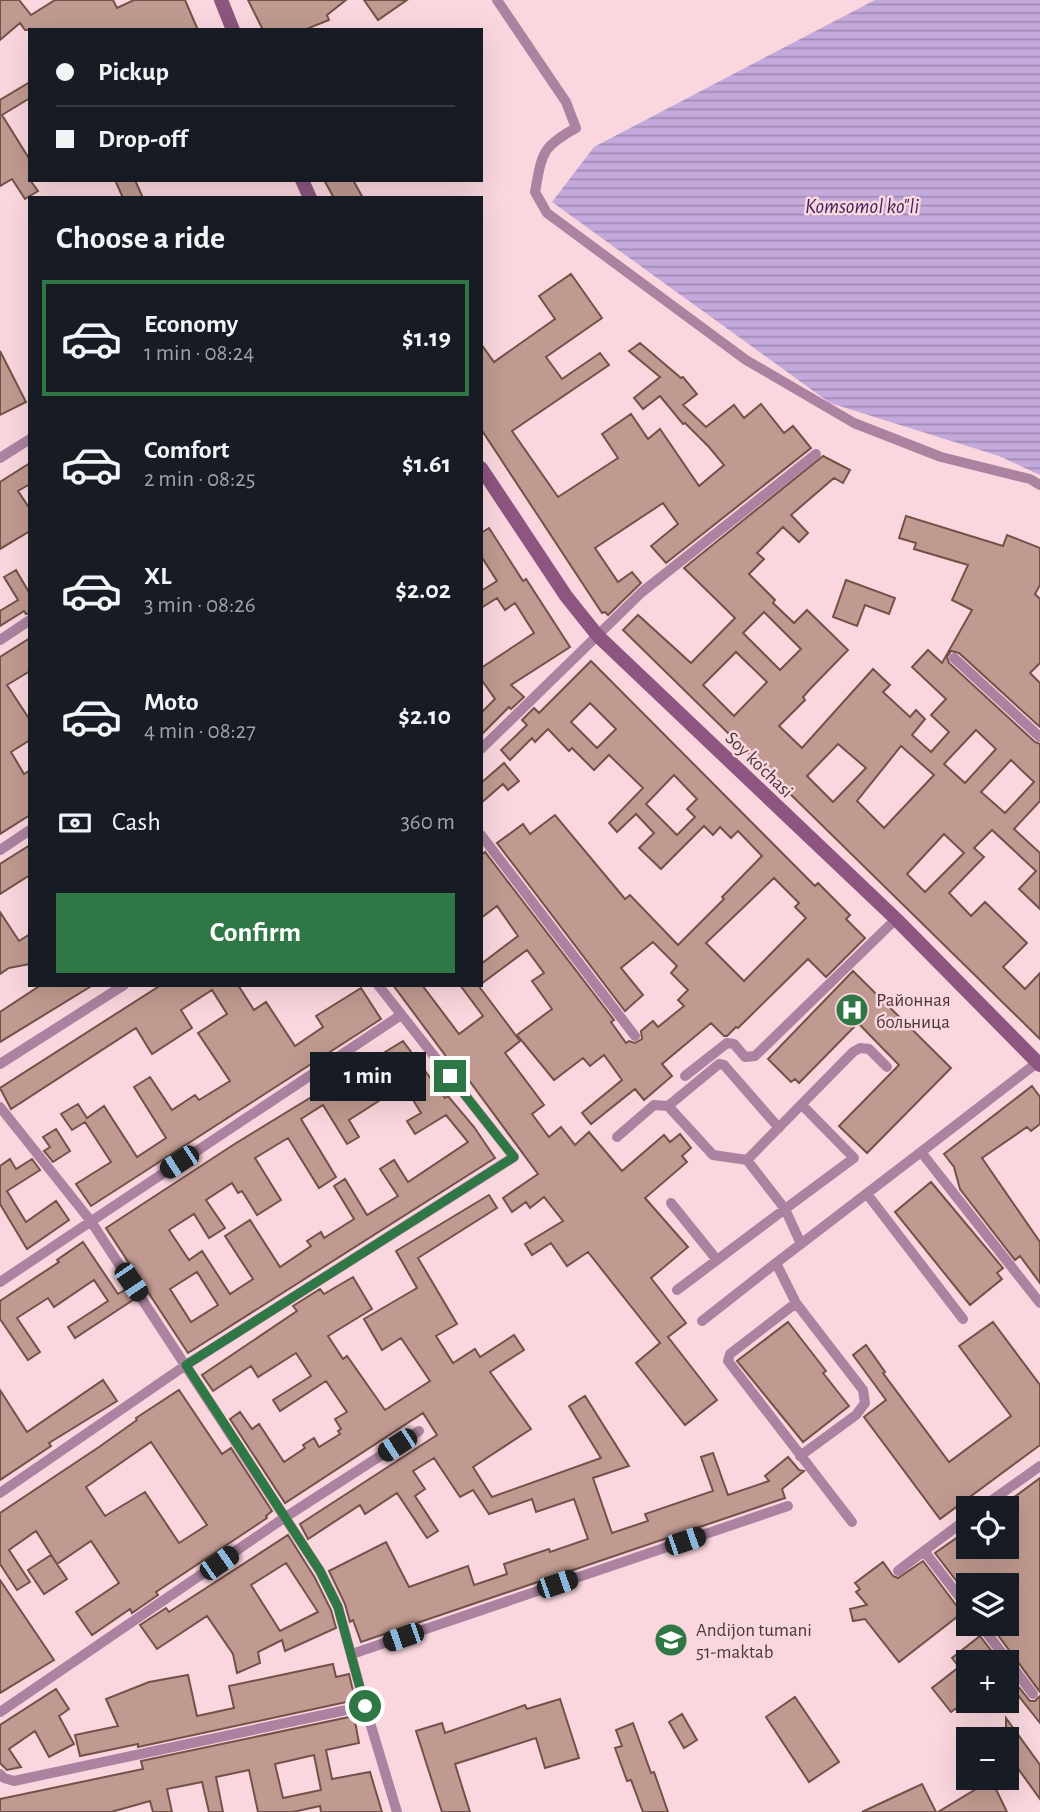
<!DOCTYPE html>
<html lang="en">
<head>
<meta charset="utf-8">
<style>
  body { margin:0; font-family:"Alegreya Sans",sans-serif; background:#20242c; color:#f1f3f6; height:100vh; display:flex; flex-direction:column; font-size:26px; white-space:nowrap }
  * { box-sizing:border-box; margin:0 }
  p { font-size:23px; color:#9ea1a6 }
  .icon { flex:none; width:38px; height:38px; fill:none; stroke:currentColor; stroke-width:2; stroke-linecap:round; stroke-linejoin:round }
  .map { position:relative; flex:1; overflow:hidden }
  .drawer { position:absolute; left:28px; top:196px; width:455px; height:791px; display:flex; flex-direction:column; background:#171b24; border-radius:0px; box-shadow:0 7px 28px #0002 }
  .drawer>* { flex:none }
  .guide { position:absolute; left:28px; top:28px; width:455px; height:154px; border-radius:0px; box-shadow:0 7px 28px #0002; display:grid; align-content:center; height:154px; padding:0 28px; background:#171b24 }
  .tools { position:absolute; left:956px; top:1496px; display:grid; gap:14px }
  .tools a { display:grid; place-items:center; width:63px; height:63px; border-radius:0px; background:#171b24; box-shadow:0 7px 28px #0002; font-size:35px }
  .end { position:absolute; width:32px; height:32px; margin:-16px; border:9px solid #2f7744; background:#fff; box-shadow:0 0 0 4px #fff }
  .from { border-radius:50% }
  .bubble { position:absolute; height:49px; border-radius:0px; background:#171b24; box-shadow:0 7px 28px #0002; font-size:23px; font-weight:700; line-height:49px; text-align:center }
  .car { position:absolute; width:21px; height:42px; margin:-21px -10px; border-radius:9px; box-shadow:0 0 5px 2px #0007; background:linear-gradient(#222 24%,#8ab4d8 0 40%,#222 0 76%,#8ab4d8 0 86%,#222 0) }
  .guide b { display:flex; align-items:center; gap:24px; height:66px; font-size:26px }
  .guide b+b { border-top:2px solid #363941 }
  .guide i { width:18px; height:18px; background:#f1f3f6 }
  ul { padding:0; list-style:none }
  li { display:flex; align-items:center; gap:21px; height:116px; margin:0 14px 10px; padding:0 14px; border:4px solid transparent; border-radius:0px }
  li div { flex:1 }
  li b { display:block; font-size:26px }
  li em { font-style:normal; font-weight:700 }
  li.selected { border-color:#2f7744 }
  li>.icon { width:63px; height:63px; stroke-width:1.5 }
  h2 { padding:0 28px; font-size:32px; line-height:84px }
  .pay { display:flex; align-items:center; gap:18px; height:77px; padding:0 28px; font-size:26px }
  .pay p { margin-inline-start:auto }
  .cta { display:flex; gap:14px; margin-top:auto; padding:14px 28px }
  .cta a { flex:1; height:80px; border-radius:0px; background:#2f7744; color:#fff; font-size:28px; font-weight:700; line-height:80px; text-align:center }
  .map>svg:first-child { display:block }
</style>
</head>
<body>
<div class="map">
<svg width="1040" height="1812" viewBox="0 0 1040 1812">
  <defs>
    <pattern id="water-rules" width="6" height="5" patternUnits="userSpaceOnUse" patternTransform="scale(1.75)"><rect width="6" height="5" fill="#c3a9dc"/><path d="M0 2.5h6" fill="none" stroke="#a08bb4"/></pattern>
  </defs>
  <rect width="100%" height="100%" fill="#fad7de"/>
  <!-- water -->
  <path fill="url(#water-rules)" d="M875 0H1040V475L999 456 830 403 552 202 594 147Z"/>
  <!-- building -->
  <path fill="#c09a90" stroke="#745148" stroke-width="2" fill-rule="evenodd" d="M0 0H19L31 15 55 0H113L117 8 134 0H185L198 30H25L20 23 0 40Z
    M248 0H346L327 15 329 20 304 30H263Z
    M364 0H407L378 20Z
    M30 82V98L2 115 30 160V180L38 191 25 199 12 179 0 186V100Z
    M115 180H135L143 198H123Z
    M324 180H353L363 198H334Z
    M571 274 602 318 546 357 562 379 600 353 609 365 512 431 558 497 618 458 602 434 631 414 648 439 660 429 699 486 724 465 709 447 685 423 683 424 660 396 643 409 634 398 660 377 629 351 640 343 681 378 683 377 697 394 683 405 706 427 734 405 744 418 761 404 784 433 793 426 811 448 666 563 651 546 678 524 663 503 595 548 618 582 632 572 641 583 608 615 605 612 602 613 481 429V344L494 362 555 319 539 296Z
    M0 351 26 402 0 415Z
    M823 456 850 470 843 483 834 478 791 515 808 533 799 542 783 527 757 553 764 559 749 574 775 600 773 603 794 623 807 610 848 650 811 688 803 697 805 700 779 726 802 748 873 669 890 685 883 692 910 717 916 710 925 719 912 735 931 752 949 732 931 715 946 699 912 667 928 650 942 663 972 610 952 600 968 565 914 549 916 543 899 538 906 516 1003 546 1007 535 1040 548V585L1035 594 1040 599V663L1030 673 1040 683V727L959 653 951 651 947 657 949 663 1035 742 1040 744V801L1014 829 1040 853V909L1019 889 1036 871 992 830 974 848 984 857 949 893 971 916 985 902 1027 943 1003 967 1025 989 1040 973V1039L623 630 638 615 691 663 735 618 684 568ZM764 612 801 649 780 670 743 633ZM736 652 767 682 734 716 703 685ZM976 730 996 749 965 783 944 764ZM838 744 866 768 833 802 807 776ZM901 746 934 775 884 828 857 801ZM1011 760 1034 782 1005 813 981 792ZM944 834 964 853 925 892 907 874Z
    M30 463V484L18 491 30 509V531L0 549V482Z
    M489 528 523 581 526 579 570 647 511 685 524 697 511 709 509 707 481 735V713L495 699 481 679V668L534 633 515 603 505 610 497 598 481 608V591L497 581 481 556V533Z
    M16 570 30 594V613L26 614 24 611 0 626V611L18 600 4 577Z
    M846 580 895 598 889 614 865 605 857 626 833 617Z
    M30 638V671L7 685 30 720V740L11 752 24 774 30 770V815L0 834V657Z
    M591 661 815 886 818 883 850 915 846 919 865 938 826 977 808 959 738 1028 736 1027 727 1036H724L711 1023 662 1064 672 1076 644 1100 635 1089 591 1124 582 1113 622 1080 604 1055 590 1066 583 1058 554 1080 517 1035 552 1009 532 981 544 973 527 950 481 984V964L518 936 497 906 481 918V855L485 852 614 1020 611 1022 626 1043 629 1041 635 1043 642 1039 641 1031 653 1021 658 1027 684 1006 678 1000 688 990 671 973 677 966 653 942 621 968 643 995 625 1011 497 843 523 824 530 834 555 815 625 899 630 895 678 945 724 899 722 897 762 856 738 831 731 838 720 827 713 835 704 826 661 869 639 848 654 833 636 814 617 832 609 823 643 788 609 755 594 770 572 748 569 751 548 729 535 742 532 738 510 760 501 750 527 725 522 720 534 708 539 713ZM590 703 616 729 597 748 571 722ZM674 775 697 799 687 809 695 817 677 835 646 804ZM774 878 799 903 795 907 806 918 744 981 706 943Z
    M504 763 519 781 508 790 503 784 481 803V783Z
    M30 845V875L0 894V864Z
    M0 912 19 941 30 934V964L9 968 0 974Z
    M853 971 951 1068 867 1153 839 1126 899 1065 858 1023 799 1083 795 1079 791 1082 768 1059Z
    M41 985H93L0 1042V1012Z
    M161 985H238L254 1010 266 1002 295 1046 323 1027 316 1016 361 988 381 1019 91 1206 76 1184 111 1162 85 1122 72 1130 61 1114 78 1104 87 1118 104 1106 137 1157 166 1138 134 1087 150 1077 172 1110 195 1095 199 1100 230 1081 198 1033 227 1014 212 990 181 1010 192 1028 152 1054 136 1028 11 1109 0 1088Z
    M393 985H422L459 1034 483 1016 460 985H478L520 1041 505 1053 544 1105 532 1114 549 1137 561 1127 575 1145 589 1132 622 1171 664 1135 670 1142 680 1134 691 1148 682 1156 687 1162 645 1198 688 1247 651 1278 686 1323 668 1337 717 1400 685 1425 636 1363 660 1343 588 1252 567 1266 551 1243 532 1255 525 1244 563 1221 544 1197 530 1208 526 1202 512 1212 503 1198 538 1174 454 1060 450 1057 448 1059Z
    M403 1041 445 1098 448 1096 474 1127 495 1158 188 1353 106 1228 233 1145ZM404 1085 421 1113 407 1121 415 1134 446 1115 468 1142 408 1182 394 1160 380 1169 398 1196 367 1215 345 1179 334 1186 354 1219 324 1238 321 1232 307 1241 311 1246 280 1267 250 1220 225 1236 253 1279 230 1294 202 1251 189 1260 169 1230 194 1214 209 1238 225 1228 206 1200 232 1183 238 1193 242 1191 257 1215 281 1200 255 1158 288 1138 319 1188 336 1177 301 1119 323 1105 347 1144 359 1137 349 1120ZM197 1272 218 1305 191 1322 170 1289Z
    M1032 1086 1040 1097V1124L1031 1131 1027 1127 982 1158 1040 1242V1283L1020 1256 1015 1260 960 1189 954 1167 944 1154Z
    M56 1129 70 1151 53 1162 44 1151 50 1147 43 1137Z
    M10 1159 16 1169 32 1159 40 1170 7 1191 26 1222 56 1201 69 1220 27 1249 0 1204V1166Z
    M931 1182 1003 1268 997 1273 1002 1279 970 1305 895 1212Z
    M489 1195 497 1208 418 1258 457 1324 436 1336 453 1363 475 1349 480 1357 514 1335 524 1350 490 1372 531 1429 473 1467 492 1497 601 1458 569 1406 585 1396 629 1466 593 1478 612 1533 648 1521 645 1514 713 1491 701 1457 713 1453 728 1495 769 1481 765 1476 788 1457 799 1470 804 1471 782 1489 785 1498 361 1642 353 1620 350 1622 345 1604 329 1571 386 1542 409 1587 468 1566 474 1585 507 1574 504 1564 549 1549 550 1552 588 1539 574 1499 536 1512 532 1499 489 1514 473 1490 460 1497 434 1458 413 1471 425 1489 415 1496 438 1531 427 1538 397 1493 365 1514 360 1505 308 1539 300 1524 437 1435 423 1413 285 1503 230 1419 240 1412 252 1429 259 1424 284 1462 305 1448 303 1445 314 1438 319 1447 340 1434 338 1431 341 1429 335 1419 347 1412 326 1381 280 1411 273 1400 311 1376 296 1353 258 1377 251 1366 213 1391 202 1375 297 1311 293 1306 320 1289 324 1294 353 1277 372 1309 328 1336 343 1359 347 1356 385 1410 430 1381 401 1338 382 1350 364 1319 417 1288 396 1251Z
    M83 1242 118 1294 126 1289 133 1300 75 1338 68 1327 108 1301 94 1280 54 1307 48 1298 17 1318 40 1352 28 1360 0 1319V1301L59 1262 57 1260Z
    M788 1322 826 1371 823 1373 849 1406 803 1442 737 1361Z
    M993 1322 1040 1385V1445L940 1519 864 1417 886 1400 853 1355 866 1345 885 1372 883 1373 949 1462 1011 1416 959 1346Z
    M103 1380 117 1401 49 1443 51 1446 0 1480V1390L27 1432Z
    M179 1390 222 1454 231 1448 272 1511 266 1516 267 1518 156 1592 158 1595 132 1613 130 1609 92 1635 76 1612 119 1583 91 1541 57 1564 36 1531 9 1550 30 1582 17 1590 0 1564V1513L99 1447 137 1420 136 1418ZM151 1442 207 1525 179 1543 145 1492 105 1516 86 1487Z
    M1040 1478V1692L992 1627 996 1624H1006V1586H968V1596L935 1553 968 1530V1547H1006V1503Z
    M288 1535 315 1578 331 1610 336 1628 285 1651 282 1640 258 1652 260 1663 237 1673 233 1654 207 1616 157 1649 140 1625 166 1608 169 1612ZM286 1563 318 1612 280 1631 251 1585Z
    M51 1555 67 1579 44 1594 28 1570Z
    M923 1561 962 1613 899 1662 865 1619 853 1621 850 1609 867 1605 856 1592 860 1589 855 1583 883 1562 893 1576 898 1578Z
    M0 1580 54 1660 0 1693Z
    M980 1636 1000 1662H992L985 1654 974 1662H968V1700L951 1712 932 1688 959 1667 952 1658Z
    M333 1664 336 1677 349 1674 355 1699 351 1701 138 1747V1744L80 1756 75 1735 118 1726 106 1699 149 1682 188 1675 197 1716 234 1708 229 1686Z
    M1006 1671 1030 1701H1035L1040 1696V1723L1006 1680Z
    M56 1689 69 1709 59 1716 74 1744 49 1757 35 1731 9 1749 21 1767 7 1770 0 1763V1725Z
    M795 1697 839 1762 809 1782 766 1717Z
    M560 1699 579 1758 545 1768 536 1738 455 1764 470 1812H442L416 1731 442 1723 445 1733 525 1705 527 1709Z
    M682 1714 697 1740 684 1748 669 1722Z
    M354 1716 359 1743 326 1750 332 1779 370 1772 382 1812H321L320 1806 293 1812H258L249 1770 216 1777 223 1812H209L202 1782 167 1789 172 1812H153L150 1801 111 1812H0V1799L143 1769 141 1761ZM314 1755 321 1790 283 1798 275 1764Z
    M1006 1718 1040 1765V1799L1006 1752Z
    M633 1723 651 1773 654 1772 668 1812H643L631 1780 627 1781 615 1748 622 1746 616 1730Z
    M991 1779 1007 1812H938L976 1789 975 1786Z
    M922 1784 936 1812H862L894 1797Z"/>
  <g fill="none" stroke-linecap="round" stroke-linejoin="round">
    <!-- lane -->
    <path stroke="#ab83a0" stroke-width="10" d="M497 0 566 102 576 128C541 147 542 154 535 192L547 213 746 360 854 423 941 457 1030 479 1040 485
      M0 458 30 439
      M0 640 30 620
      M954 658 1040 737
      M481 749 642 592 816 454
      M481 835 635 1036
      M0 850 30 830
      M1038 1062 921 1152 1040 1303
      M0 1064 124 985
      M685 1076 727 1043 734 1044 745 1057 755 1056 896 919
      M802 1105 854 1158 785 1209 747 1160 853 1052 860 1048 869 1049 887 1067
      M0 1107 90 1220 320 1571 338 1607 365 1706
      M617 1137 654 1105 668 1106
      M747 1160 713 1155 668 1106 719 1064 724 1065 779 1128
      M867 1194 963 1319
      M671 1203 717 1260
      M0 1282 401 1015
      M677 1290 785 1209 801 1244
      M796 1303 730 1354 728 1361 852 1522
      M702 1321 776 1263
      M800 1456 856 1415 865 1403 863 1390 796 1303 776 1263 921 1152
      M0 1493 186 1365 514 1157 378 985
      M981 1508 1040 1466
      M968 1518 924 1551 968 1608
      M898 1571 924 1551
      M980 1624 1033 1694
      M352 1654 788 1506
      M0 1712 284 1518 419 1431
      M0 1774 4 1778 14 1781 365 1706 397 1812"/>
    <!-- secondary -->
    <path stroke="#8d557f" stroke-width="14" d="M221 0 233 30
      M302 180 310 198
      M481 468 566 596 598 636 896 919 1040 1065"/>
  </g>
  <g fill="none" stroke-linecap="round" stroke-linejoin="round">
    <!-- route -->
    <path stroke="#2f7744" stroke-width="9" d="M365 1706 338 1607 320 1571 186 1365 514 1157 450 1076"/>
  </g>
  <!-- icons -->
  <defs>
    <symbol id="hospital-disc" viewBox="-11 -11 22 22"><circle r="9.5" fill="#2f7744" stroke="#fad7de"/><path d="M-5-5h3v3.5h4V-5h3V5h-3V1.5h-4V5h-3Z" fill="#fff"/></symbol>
    <symbol id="school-disc" viewBox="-11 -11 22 22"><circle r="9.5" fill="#2f7744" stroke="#fad7de"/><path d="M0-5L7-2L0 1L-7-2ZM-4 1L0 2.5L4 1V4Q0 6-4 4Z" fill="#fff"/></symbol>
  </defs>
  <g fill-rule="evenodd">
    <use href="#hospital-disc" x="833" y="991" width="38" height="38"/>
    <use href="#school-disc" x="652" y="1621" width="38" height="38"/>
  </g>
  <g text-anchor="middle" stroke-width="5" stroke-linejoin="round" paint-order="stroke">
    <!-- street labels -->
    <g font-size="19" fill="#49383b" stroke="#fad7de">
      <text transform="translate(760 764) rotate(44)" y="7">Soy ko'chasi</text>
    </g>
    <!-- poi labels -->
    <g font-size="19" fill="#49383b" stroke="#fad7de" text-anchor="start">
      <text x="876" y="1006">Районная<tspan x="876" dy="22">больница</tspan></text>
      <text x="696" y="1636">Andijon tumani<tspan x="696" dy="22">51-maktab</tspan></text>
    </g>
    <!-- water labels -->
    <g font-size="21" font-style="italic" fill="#411e5b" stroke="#fad7de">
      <text x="862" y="213">Komsomol ko"li</text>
    </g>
  </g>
</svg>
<div class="tools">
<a><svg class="icon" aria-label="locate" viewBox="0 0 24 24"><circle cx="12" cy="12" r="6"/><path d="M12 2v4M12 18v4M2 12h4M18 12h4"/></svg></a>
<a><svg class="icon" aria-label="layers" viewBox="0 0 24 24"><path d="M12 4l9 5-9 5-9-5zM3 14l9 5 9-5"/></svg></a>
<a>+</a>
<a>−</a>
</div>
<i class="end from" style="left:365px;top:1706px"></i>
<i class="end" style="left:450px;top:1076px"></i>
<div class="bubble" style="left:310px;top:1052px;width:116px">1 min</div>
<i class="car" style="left:179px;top:1162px;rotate:237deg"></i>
<i class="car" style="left:131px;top:1282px;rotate:146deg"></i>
<i class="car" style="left:397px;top:1445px;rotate:237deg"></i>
<i class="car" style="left:685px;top:1541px;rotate:71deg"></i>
<i class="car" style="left:219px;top:1563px;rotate:55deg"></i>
<i class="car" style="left:557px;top:1584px;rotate:71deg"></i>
<i class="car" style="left:403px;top:1637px;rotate:251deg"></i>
<div class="guide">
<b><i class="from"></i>Pickup</b>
<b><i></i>Drop-off</b>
</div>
<section class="drawer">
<h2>Choose a ride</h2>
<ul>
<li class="selected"><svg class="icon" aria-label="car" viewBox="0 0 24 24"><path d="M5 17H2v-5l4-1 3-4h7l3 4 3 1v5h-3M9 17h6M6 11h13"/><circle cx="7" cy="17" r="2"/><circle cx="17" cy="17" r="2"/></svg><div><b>Economy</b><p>1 min · 08:24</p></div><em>$1.19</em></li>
<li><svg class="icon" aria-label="car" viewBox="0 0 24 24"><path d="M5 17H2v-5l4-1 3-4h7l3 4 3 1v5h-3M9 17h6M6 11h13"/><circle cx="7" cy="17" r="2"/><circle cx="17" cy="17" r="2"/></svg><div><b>Comfort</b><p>2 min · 08:25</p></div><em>$1.61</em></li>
<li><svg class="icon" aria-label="car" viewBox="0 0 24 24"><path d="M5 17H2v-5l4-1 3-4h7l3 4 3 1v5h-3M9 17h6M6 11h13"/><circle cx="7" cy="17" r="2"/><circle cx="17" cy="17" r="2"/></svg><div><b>XL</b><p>3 min · 08:26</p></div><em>$2.02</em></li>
<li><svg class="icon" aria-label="car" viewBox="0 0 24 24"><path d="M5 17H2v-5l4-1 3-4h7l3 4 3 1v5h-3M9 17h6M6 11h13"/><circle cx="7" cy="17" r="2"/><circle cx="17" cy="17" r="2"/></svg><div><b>Moto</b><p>4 min · 08:27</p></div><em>$2.10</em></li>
</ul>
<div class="pay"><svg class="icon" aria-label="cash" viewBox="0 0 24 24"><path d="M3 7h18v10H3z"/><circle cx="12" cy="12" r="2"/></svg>Cash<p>360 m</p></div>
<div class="cta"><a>Confirm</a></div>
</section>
</div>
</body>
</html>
